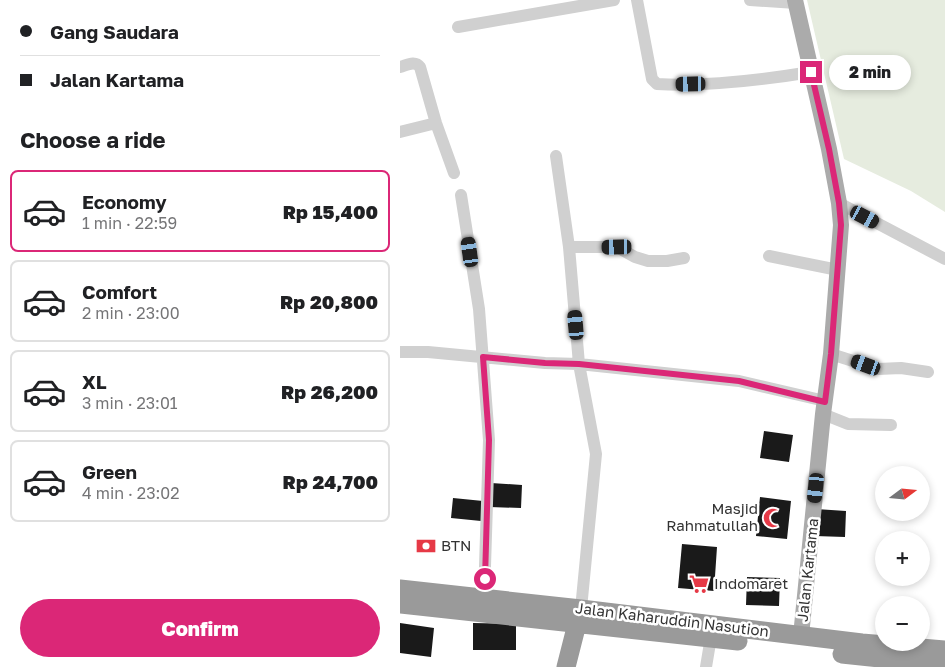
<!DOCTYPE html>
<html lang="en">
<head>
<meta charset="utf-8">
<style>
  body { margin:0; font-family:"Golos Text",sans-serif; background:#f6f6f6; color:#202124; height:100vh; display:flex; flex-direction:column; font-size:19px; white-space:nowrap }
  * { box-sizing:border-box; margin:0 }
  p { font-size:16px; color:#757577 }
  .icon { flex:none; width:28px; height:28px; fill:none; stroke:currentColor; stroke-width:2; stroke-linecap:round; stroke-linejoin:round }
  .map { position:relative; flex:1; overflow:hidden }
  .details { display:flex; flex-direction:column; background:#fff; width:400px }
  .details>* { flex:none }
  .top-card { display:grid; align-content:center; height:110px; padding:0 20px; background:#fff }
  .needle { width:32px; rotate:74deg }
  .controls { position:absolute; left:475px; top:466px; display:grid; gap:10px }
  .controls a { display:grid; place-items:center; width:55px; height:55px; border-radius:50%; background:#fff; box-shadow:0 2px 8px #0003; font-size:25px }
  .end { position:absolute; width:22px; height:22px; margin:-11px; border:6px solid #db2777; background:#fff; box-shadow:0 0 0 2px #fff }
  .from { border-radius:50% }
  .bubble { position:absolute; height:35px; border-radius:18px; background:#fff; box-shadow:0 2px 8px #0003; font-size:16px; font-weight:800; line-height:35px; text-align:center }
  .car { position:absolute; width:15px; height:30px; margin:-15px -8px; border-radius:6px; box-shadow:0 0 4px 1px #0007; background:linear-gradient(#222 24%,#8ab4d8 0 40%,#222 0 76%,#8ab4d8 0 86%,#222 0) }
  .top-card b { display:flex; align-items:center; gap:18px; height:48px; font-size:19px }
  .top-card b+b { border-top:1px solid #e0e0e0 }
  .top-card i { width:12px; height:12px; background:#202124 }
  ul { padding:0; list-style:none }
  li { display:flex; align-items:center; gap:15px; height:82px; margin:0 10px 8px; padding:0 10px; border:2px solid #e0e0e0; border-radius:8px }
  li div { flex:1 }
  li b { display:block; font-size:19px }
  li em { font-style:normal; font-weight:800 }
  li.selected { border-color:#db2777 }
  li>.icon { width:45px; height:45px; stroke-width:1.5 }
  h2 { padding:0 20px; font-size:22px; line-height:60px }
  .primary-button { display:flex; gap:10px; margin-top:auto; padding:10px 20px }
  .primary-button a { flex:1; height:58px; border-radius:30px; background:#db2777; color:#fff; font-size:20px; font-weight:800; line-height:58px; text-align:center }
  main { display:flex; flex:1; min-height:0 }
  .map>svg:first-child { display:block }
</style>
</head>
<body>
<main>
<section class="details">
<div class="top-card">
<b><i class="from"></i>Gang Saudara</b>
<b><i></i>Jalan Kartama</b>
</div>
<h2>Choose a ride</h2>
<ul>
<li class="selected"><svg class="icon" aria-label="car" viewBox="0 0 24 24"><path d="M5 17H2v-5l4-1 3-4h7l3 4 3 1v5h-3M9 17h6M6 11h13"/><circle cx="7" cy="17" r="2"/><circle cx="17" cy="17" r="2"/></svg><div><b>Economy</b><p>1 min · 22:59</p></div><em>Rp 15,400</em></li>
<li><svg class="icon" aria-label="car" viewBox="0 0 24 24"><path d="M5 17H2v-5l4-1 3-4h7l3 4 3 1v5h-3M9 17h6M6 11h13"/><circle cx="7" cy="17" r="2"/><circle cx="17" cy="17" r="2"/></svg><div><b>Comfort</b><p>2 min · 23:00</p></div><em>Rp 20,800</em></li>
<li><svg class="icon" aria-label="car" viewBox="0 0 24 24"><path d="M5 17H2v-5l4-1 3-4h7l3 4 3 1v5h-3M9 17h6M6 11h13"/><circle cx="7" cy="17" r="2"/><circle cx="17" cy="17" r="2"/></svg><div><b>XL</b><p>3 min · 23:01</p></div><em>Rp 26,200</em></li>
<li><svg class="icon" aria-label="car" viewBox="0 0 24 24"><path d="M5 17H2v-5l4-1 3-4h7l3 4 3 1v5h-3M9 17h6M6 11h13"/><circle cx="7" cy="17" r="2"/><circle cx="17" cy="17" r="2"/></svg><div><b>Green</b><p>4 min · 23:02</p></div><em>Rp 24,700</em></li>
</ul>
<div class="primary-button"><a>Confirm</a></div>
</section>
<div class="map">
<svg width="545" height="667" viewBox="0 0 545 667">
  <rect width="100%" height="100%" fill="#fff"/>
  <!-- green -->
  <path fill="#e6ecdf" d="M407 0H545V212L511 191 444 159Z"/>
  <!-- building -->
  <path fill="#1a1a1a" d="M364 431 393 435 389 462 360 458Z
    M91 483 122 485 121 508 90 507Z
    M360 497 391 501 387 539 356 536Z
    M53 498 83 501 81 521 51 518Z
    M416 509 446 511 445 537 415 536Z
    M282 544 317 547 314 591 278 588Z
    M347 577 380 578 379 606 346 605Z
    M0 623 34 628 31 657 0 653Z
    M73 623 116 624V650H73Z"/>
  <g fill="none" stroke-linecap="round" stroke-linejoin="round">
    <!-- minor -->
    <path stroke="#d0d0d0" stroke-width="12" d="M237 0 252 79 257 84C307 87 362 80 411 72
      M350 0 396 3
      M58 27 214 0
      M0 67C7 65 15 60 20 67L36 123 54 173
      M0 132 36 123
      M156 156 169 247 179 364 196 454 181 609
      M61 195 79 309 89 440 84 598
      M439 203 545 259
      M169 247H217L235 257 248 261H267L284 258
      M369 256 438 270
      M0 352H28L145 363 179 364 339 381 425 401
      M431 354 478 369 501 368 528 372
      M423 414 448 424 491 425
      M306 667 311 637"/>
    <!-- major -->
    <path stroke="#ababab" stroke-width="16" d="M395 0 429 149 439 203 441 225 431 354 423 414 401 636"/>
    <!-- highway -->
    <path stroke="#9a9a9a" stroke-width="19" d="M0 589 181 609 462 643 545 650
      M0 604 338 641
      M442 654 545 665
      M166 667 180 612"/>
  </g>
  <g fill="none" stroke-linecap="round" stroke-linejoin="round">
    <!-- route -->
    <path stroke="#db2777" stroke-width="6" d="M85 579 89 440 83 357 145 363 179 364 339 381 425 402 431 354 441 225 439 203 429 149 411 72"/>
  </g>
  <!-- icons -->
  <defs>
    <symbol id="mosque-bare" viewBox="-9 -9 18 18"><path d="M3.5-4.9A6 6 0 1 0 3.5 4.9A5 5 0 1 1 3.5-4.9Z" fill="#e63946" stroke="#fff" stroke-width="2.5" paint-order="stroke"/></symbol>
    <symbol id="bank-bare" viewBox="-9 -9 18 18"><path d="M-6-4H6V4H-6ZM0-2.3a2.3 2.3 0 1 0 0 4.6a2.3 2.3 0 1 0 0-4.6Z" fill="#e63946" stroke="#fff" stroke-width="2.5" paint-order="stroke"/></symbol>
    <symbol id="supermarket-bare" viewBox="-9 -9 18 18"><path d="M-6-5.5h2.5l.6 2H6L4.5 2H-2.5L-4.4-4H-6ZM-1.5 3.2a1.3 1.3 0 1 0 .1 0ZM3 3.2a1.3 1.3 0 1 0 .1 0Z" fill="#e63946" stroke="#fff" stroke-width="2.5" paint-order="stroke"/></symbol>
  </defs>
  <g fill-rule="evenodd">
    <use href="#mosque-bare" x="359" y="504" width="28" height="28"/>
    <use href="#bank-bare" x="12" y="532" width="28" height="28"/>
    <use href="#supermarket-bare" x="285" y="570" width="28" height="28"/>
  </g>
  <g text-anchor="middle" stroke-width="5" stroke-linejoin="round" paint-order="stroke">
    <!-- poi labels -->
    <g font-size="15" fill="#333" stroke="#fff" text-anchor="start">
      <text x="358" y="514" text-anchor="end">Masjid<tspan x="358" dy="17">Rahmatullah</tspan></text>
      <text x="41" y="551">BTN</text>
      <text x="314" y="589">Indomaret</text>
    </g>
    <!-- street labels -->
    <g font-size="15" fill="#333" stroke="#fff">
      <text transform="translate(408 570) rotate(-84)" y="5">Jalan Kartama</text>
      <text transform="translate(272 620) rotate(7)" y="5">Jalan Kaharuddin Nasution</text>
    </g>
  </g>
</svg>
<div class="controls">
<a><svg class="needle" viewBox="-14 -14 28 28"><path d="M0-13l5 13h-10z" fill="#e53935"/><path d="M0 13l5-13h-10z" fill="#757577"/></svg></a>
<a>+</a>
<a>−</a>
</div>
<i class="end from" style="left:85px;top:579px"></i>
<i class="end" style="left:411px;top:72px"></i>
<div class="bubble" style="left:429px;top:55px;width:82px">2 min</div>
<i class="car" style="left:291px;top:84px;rotate:269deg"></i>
<i class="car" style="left:465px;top:217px;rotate:118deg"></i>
<i class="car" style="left:217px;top:247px;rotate:269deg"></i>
<i class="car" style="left:70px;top:252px;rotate:352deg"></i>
<i class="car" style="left:176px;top:325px;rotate:355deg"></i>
<i class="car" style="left:466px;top:365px;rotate:290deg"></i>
<i class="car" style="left:416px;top:488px;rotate:186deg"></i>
</div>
</main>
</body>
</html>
